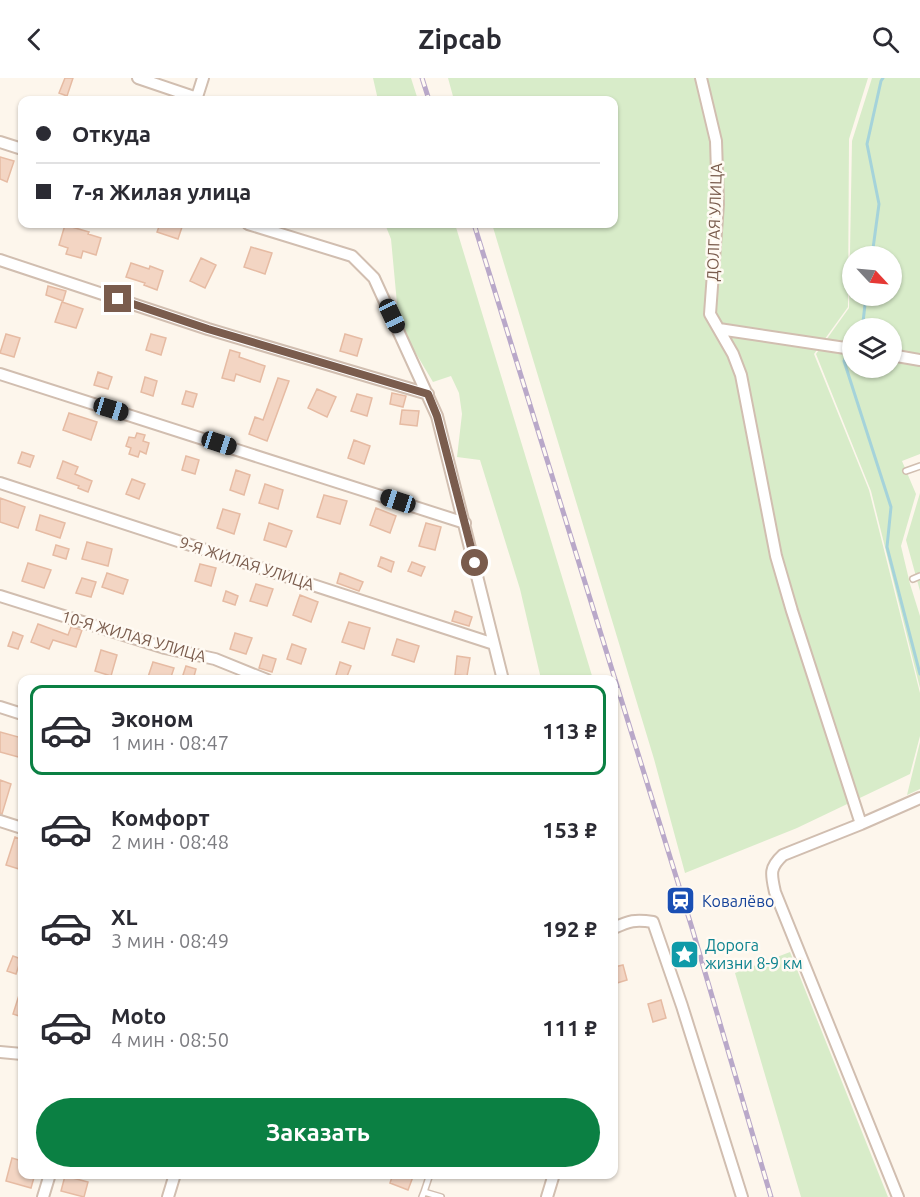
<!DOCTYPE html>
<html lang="ru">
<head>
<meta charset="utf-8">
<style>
  body { margin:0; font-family:Ubuntu,sans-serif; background:#f2f2f3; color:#2b2b33; height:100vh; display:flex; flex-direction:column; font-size:22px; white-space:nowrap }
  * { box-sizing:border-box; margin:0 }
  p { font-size:20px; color:#7c7c81 }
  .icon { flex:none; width:33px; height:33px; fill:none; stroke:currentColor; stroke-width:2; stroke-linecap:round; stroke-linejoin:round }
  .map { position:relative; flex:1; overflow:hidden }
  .details { position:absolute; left:18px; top:597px; width:600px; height:504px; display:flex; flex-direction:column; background:#fff; border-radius:12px; box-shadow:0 2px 4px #0004 }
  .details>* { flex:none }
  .guide { position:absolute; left:18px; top:18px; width:600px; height:132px; border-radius:12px; box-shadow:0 2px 4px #0004; display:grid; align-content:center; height:132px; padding:0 18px; background:#fff }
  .needle { width:39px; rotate:116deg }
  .controls { position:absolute; left:842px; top:168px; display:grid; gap:12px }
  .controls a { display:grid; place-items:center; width:60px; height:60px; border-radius:50%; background:#fff; box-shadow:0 2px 4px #0004; font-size:30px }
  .end { position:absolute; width:27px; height:27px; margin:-14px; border:8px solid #7a5c4d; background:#fff; box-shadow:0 0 0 3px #fff }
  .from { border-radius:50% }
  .car { position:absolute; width:18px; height:36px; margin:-18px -9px; border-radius:8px; box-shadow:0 0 4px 2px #0007; background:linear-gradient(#222 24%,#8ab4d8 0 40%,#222 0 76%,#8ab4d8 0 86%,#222 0) }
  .guide b { display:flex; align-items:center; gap:21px; height:57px; font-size:22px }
  .guide b+b { border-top:2px solid #e1e1e2 }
  .guide i { width:15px; height:15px; background:#2b2b33 }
  ul { padding:10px 0 0; list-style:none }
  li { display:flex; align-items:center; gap:18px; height:90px; margin:0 12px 9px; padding:0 6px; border:3px solid transparent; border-radius:12px }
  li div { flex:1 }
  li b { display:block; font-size:22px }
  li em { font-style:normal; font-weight:700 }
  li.active { border-color:#0b8043 }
  li>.icon { width:54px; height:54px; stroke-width:1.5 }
  .cta { display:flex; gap:12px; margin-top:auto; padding:12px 18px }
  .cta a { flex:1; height:69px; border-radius:36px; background:#0b8043; color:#fff; font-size:24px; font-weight:700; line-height:69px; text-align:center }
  header { display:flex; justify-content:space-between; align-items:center; height:78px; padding:0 18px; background:#fff; font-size:27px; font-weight:700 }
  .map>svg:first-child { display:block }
</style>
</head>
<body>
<header><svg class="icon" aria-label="back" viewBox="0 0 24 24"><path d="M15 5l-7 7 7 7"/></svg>Zipcab<svg class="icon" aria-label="search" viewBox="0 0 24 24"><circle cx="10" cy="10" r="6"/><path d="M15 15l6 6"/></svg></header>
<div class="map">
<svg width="920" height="1119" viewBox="0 0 920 1119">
  <rect width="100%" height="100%" fill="#fdf6ec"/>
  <!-- green -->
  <path fill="#d8ecc9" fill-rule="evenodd" d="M373 0H411L418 22H378Z
    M448 0H868L849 61 848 229 814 276 869 412 920 615V658L910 696 797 750 685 795 654 681 492 146H614V22H454Z
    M872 0H920V376L902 383 916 416 901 468 910 506 920 538V610L871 413 816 276 849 230 852 63ZM852 178H891V218H852ZM852 250H891V290H852Z
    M385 146H455L593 601H541L520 511 480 382 457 379 462 336 459 315 451 298 433 304 399 247 391 161Z
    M920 415V513L906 462Z
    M920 664V711L907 717Z
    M790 874 888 1119H801L735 895Z"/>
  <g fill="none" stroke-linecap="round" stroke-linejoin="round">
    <!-- stream -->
    <path stroke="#a5d3da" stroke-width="3" d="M872 178 879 126 867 66 881 3 883 0
      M860 250 863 244 866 218
      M848 274 844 283 891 429 887 469 920 596"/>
  </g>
  <!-- building -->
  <path fill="#f3d5c3" stroke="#e6bba3" stroke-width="1.5" d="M65 0H73L67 18 59 15Z
    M0 79 14 83 7 104 0 101Z
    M160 146H183L178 161 157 154Z
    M65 147 89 154 88 156 101 160 96 177 83 173 81 180 66 176 68 170 59 167Z
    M251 169 272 175 265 196 244 189Z
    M201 180 216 187 205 210 190 203Z
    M131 185 149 191 150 188 163 193 157 212 144 207 145 205 126 199Z
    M48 208 66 213 63 223 46 217Z
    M62 224 83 231 76 250 55 244Z
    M6 256 20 260 14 279 0 275Z
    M151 256 166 260 161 277 146 272Z
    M345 256 362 261 357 278 340 273Z
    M230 272 240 275 239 279 265 288 260 304 236 296 234 303 222 300Z
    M98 294 112 299 108 311 94 307Z
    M145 299 157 303 153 318 141 314Z
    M278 300 289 303 267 363 249 356 255 339 263 342Z
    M317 311 336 319 327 339 308 330Z
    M186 313 197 316 193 329 182 326Z
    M392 315 406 318 403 329 390 326Z
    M357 316 372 320 367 338 351 333Z
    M402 332 419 333 417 348 400 346Z
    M69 335 97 344 91 362 63 352Z
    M137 355 145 357 143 363 149 365 146 376 140 373 138 379 129 376 131 370 126 368 129 359 135 360Z
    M354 362 370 368 364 386 348 380Z
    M22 374 34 378 30 389 18 385Z
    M186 378 199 382 195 396 182 392Z
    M63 383 78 389 75 396 92 403 88 414 78 410 79 408 57 400Z
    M236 392 250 397 244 417 230 412Z
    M132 401 145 406 139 421 126 416Z
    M265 406 283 412 278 431 259 425Z
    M324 417 347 423 340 446 317 439Z
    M0 420 25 429 18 450 0 444Z
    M376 430 396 438 390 455 370 447Z
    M223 431 240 436 234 456 217 450Z
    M40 437 65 445 60 460 36 452Z
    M269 445 292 453 286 469 264 462Z
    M426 445 441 449 435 472 419 468Z
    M87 464 112 471 108 488 82 481Z
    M56 467 69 471 66 481 53 477Z
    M381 479 394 484 391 494 378 488Z
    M412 484 425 489 421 498 408 493Z
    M28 485 51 492 44 510 22 503Z
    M200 486 216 490 211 508 195 503Z
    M107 495 128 502 123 516 102 509Z
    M340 495 363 504 359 513 337 505Z
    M82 500 96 504 91 519 76 515Z
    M256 506 273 511 267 528 250 523Z
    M226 513 238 518 235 527 223 523Z
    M300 517 318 524 311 544 293 537Z
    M455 533 472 539 469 548 452 543Z
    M349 544 370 550 364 571 342 564Z
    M38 546 68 557 71 549 82 552 76 569 53 562 49 571 31 564Z
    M13 554 23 558 18 571 8 568Z
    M235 555 252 560 246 576 230 571Z
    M397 561 419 568 414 584 392 577Z
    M292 566 306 571 301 586 287 581Z
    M101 572 117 577 111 598 95 593Z
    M263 577 276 581 272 594 259 590Z
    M457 578 470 580 467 598 455 597Z
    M153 584 174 590 170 602H147Z
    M340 584 351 588 346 601 336 597Z
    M186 588 196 591 193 602 182 600Z
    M0 654 22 660V680L0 674Z
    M0 702 11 706 2 736 0 735Z
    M15 759 22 762V780L19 791 6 787Z
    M13 878 21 881 16 896 7 893Z
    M623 887 627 902 614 906V889Z
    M21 911 22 912V939L13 936Z
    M661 922 666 940 653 944 648 926Z
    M12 1080 22 1083V1096H35L31 1110 6 1103Z
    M393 1096H414L408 1112 390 1105Z
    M65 1098 88 1104 84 1119 61 1113Z"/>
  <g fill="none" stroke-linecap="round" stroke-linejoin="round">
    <defs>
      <path id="service" d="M906 393 920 388
        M913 501 920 498
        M424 1114 430 1096
        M422 1119 424 1114 441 1119"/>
      <path id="minor" d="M138 0 197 20
        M701 0 716 63 718 126 710 236 733 276 741 297 776 478 792 533 861 746
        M196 22 203 0
        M0 64 22 71
        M248 146 352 178 374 200 437 338 503 602
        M0 182 208 251 428 316
        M719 251 852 271
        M891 277 920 282
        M0 296 465 445
        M0 405 494 566
        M0 518 165 570 215 581 267 602
        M0 629 22 636
        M0 743 22 750
        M614 850C629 843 635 841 653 844L682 928 742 1119
        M0 974 22 976
        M43 1119 50 1096
        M168 1119 175 1096
        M547 1119 554 1096
        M898 1119 775 814C771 796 769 790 783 777L861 746 920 720"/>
    </defs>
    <!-- service casing -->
    <use href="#service" stroke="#d1beb0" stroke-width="8"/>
    <!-- minor casing -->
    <use href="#minor" stroke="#d1beb0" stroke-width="14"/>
    <!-- service -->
    <use href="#service" stroke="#fff" stroke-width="5"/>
    <!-- minor -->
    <use href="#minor" stroke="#fff" stroke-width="10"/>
    <defs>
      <path id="rail" d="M422 0 429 22
        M474 146 692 850 771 1119"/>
    </defs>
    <!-- rail casing -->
    <use href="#rail" stroke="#b9a8c9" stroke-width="5"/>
    <!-- rail -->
    <use href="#rail" stroke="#fffaf3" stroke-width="3" stroke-dasharray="9" stroke-linecap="butt"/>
  </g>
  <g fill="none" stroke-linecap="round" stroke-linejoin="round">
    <!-- route -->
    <path stroke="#7a5c4d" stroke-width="8" d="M118 221 208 251 428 316 437 338 475 485"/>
  </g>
  <!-- icons -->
  <defs>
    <symbol id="station-square" viewBox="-11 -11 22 22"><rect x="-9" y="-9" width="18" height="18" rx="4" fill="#1a4fb4" stroke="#fffaf3"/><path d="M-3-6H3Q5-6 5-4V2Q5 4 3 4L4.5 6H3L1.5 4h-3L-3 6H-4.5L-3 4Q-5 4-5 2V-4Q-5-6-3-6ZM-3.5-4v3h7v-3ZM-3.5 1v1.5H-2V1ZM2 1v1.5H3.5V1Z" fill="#fff"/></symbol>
    <symbol id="sight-square" viewBox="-11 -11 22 22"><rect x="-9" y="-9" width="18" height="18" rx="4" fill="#0f9aa8" stroke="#fffaf3"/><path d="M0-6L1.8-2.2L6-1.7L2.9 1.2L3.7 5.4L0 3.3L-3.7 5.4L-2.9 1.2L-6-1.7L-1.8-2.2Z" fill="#fff"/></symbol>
  </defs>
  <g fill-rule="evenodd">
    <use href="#station-square" x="664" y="806" width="33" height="33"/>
    <use href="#sight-square" x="668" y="860" width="33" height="33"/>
  </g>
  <g text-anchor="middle" stroke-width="5" stroke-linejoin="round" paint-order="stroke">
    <!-- street labels -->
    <g font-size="16" fill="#7a5c4d" stroke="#fffaf3">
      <text transform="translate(714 144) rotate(-88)" y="6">ДОЛГАЯ УЛИЦА</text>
      <text transform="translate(247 485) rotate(18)" y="6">9-Я ЖИЛАЯ УЛИЦА</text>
      <text transform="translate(134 558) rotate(16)" y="6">10-Я ЖИЛАЯ УЛИЦА</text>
    </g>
    <!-- transit labels -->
    <g font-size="16" fill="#164399" stroke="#fffaf3" text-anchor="start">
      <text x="702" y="829">Ковалёво</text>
    </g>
    <!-- culture labels -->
    <g font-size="16" fill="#0d838f" stroke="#fffaf3" text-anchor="start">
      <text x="705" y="873">Дорога<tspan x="705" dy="18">жизни 8-9 км</tspan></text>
    </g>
  </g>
</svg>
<div class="controls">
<a><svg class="needle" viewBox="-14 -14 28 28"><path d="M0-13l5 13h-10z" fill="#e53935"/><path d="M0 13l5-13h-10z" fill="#7c7c81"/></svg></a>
<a><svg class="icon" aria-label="layers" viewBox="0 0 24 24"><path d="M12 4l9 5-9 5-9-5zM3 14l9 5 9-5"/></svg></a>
</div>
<i class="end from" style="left:475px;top:485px"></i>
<i class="end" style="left:118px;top:221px"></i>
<i class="car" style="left:392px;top:238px;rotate:155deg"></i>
<i class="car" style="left:111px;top:331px;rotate:107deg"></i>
<i class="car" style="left:219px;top:365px;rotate:108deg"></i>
<i class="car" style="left:398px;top:423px;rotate:288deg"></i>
<div class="guide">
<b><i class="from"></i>Откуда</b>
<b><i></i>7-я Жилая улица</b>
</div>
<section class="details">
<ul>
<li class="active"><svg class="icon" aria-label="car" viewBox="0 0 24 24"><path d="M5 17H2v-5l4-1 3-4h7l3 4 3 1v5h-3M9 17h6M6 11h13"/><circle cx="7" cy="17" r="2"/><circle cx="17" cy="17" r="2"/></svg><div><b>Эконом</b><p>1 мин · 08:47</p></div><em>113 ₽</em></li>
<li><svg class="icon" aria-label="car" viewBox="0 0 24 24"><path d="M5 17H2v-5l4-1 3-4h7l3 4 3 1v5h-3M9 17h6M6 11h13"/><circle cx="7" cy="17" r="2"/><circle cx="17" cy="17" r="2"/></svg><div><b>Комфорт</b><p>2 мин · 08:48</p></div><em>153 ₽</em></li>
<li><svg class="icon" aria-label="car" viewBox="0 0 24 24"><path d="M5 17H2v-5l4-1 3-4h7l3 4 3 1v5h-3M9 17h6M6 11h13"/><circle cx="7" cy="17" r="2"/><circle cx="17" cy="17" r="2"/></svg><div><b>XL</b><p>3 мин · 08:49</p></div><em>192 ₽</em></li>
<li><svg class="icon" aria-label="car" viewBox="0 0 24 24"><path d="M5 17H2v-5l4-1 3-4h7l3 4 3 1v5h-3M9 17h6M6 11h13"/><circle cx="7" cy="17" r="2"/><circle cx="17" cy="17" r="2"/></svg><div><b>Moto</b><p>4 мин · 08:50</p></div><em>111 ₽</em></li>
</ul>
<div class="cta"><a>Заказать</a></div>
</section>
</div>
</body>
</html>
